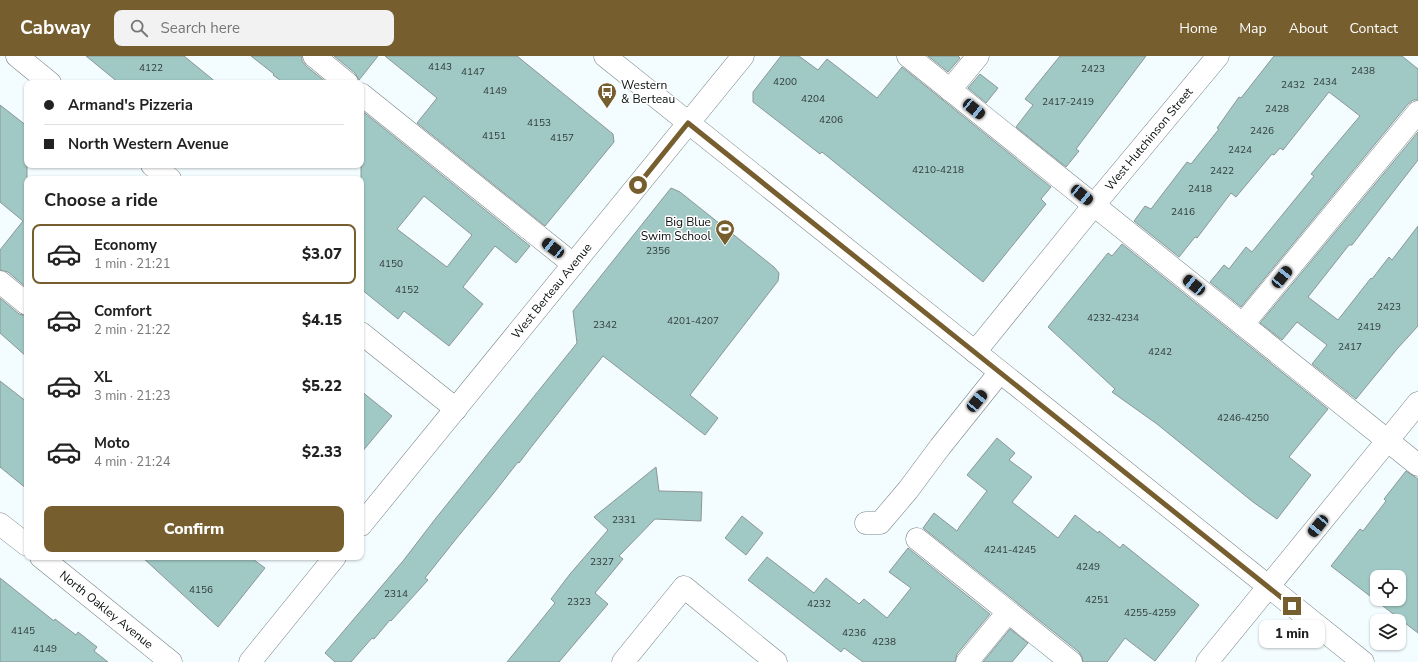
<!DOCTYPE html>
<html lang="en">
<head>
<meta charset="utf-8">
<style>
  body { margin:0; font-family:"Nunito Sans",sans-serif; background:#f2f2f2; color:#222; height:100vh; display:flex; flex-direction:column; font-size:15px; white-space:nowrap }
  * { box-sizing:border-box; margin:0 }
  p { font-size:13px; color:#767676 }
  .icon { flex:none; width:22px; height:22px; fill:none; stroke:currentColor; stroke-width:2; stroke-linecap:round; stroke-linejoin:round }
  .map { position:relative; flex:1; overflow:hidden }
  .panel { position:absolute; left:24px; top:120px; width:340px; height:384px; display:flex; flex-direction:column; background:#fff; border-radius:8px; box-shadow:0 1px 3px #0004 }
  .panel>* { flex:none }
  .guide { position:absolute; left:24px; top:24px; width:340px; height:88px; border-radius:8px; box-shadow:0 1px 3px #0004; display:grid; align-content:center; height:88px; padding:0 20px; background:#fff }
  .tools { position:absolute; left:1370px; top:514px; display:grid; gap:8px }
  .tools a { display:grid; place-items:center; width:36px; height:36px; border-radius:8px; background:#fff; box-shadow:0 1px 3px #0004; font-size:20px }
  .end { position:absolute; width:18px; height:18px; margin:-9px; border:5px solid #765e2f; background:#fff; box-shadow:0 0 0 2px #fff }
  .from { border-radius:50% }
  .bubble { position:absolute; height:28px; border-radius:8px; background:#fff; box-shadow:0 1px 3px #0004; font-size:13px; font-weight:800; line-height:28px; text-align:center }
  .car { position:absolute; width:12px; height:24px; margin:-12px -6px; border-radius:5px; box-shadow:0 0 3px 1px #0007; background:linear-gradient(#222 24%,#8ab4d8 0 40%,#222 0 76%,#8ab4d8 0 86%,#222 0) }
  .guide b { display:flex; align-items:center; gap:14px; height:38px; font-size:15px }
  .guide b+b { border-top:1px solid #e0e0e0 }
  .guide i { width:10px; height:10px; background:#222 }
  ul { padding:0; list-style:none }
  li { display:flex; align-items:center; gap:12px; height:60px; margin:0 8px 6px; padding:0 12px; border:2px solid transparent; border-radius:8px }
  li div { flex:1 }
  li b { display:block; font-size:15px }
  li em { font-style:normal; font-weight:800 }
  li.current { border-color:#765e2f }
  li>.icon { width:36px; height:36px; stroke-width:1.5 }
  h2 { padding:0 20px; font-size:18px; line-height:48px }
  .primary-button { display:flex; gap:8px; margin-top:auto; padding:8px 20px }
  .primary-button a { flex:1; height:46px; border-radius:8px; background:#765e2f; color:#fff; font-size:16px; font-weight:800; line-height:46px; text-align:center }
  header { display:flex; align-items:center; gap:24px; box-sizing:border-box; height:56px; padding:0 20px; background:#765e2f; color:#fff }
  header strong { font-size:19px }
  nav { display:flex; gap:22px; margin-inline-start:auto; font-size:14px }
  .search { width:280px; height:36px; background:#f2f2f2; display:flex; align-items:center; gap:10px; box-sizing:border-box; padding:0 14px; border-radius:8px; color:#767676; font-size:15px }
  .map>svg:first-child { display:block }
</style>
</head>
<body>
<header>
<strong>Cabway</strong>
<div class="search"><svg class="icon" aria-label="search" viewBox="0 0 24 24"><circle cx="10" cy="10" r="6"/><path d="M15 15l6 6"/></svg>Search here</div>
<nav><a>Home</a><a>Map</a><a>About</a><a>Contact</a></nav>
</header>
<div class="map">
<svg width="1418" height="606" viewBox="0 0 1418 606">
  <rect width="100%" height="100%" fill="#f3fcff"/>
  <!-- building -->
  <path fill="#a0c8c4" stroke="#8c9796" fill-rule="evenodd" d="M86 0H184L217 27H119Z
    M251 0H302V5L306 10 327 27H284L273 19 274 18Z
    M334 0H378L359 24 355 17Z
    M385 0H517L613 78 614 86 545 170 417 67 437 42Z
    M781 0H799L818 14 827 3 877 42 902 11 1051 131 1041 143 1046 148 983 226 822 96 820 98 753 46V36Z
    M928 0H958L960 2 948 16Z
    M1060 0H1146L1076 93 1079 95 1066 111 1016 71 1033 49 1025 43Z
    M1274 0H1402L1418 13V44H1413L1408 48 1241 251 1210 226 1224 209 1229 213 1246 191 1252 196 1314 120 1311 118 1360 60 1329 36 1283 94 1280 92 1274 99 1272 98 1236 141 1231 137 1197 182 1195 181 1179 201 1134 165 1145 150 1151 153 1187 106 1191 108 1219 73 1217 72 1239 41 1241 42Z
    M980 18 998 32 986 47 968 32Z
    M0 49 27 70V232L8 216 0 214V194L23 165 0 146Z
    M361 54 530 190 516 207 495 190 463 231 483 248 449 290 404 255 398 263 361 233ZM424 140 472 179 447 211 397 173Z
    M1418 76V104L1352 189H1349L1308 241 1338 264 1371 222 1372 223 1389 201 1392 204 1418 170V270L1397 293 1356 343 1312 308 1327 289 1297 266 1282 284 1260 267Z
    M671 132 680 136 774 211 779 217 778 225 690 339 718 362 705 379 603 300 532 390 519 407 518 406 493 438 456 483 425 522 428 524 391 565 390 564 374 583 372 582 351 606H335L325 597 403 505 436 462 577 287 573 255Z
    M1122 188 1328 353 1289 401 1311 419 1277 463 1253 446 1157 368 1112 336 1115 333 1048 271 1108 197 1112 200Z
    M0 242 19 258 27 260V301L0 277Z
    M0 325 27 346V433L0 411Z
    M361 335 392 360 361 397Z
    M997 382 1015 397 1009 404 1032 421 1012 446 1058 482 1075 459 1098 477 1099 475 1120 492 1123 488 1199 549 1155 605 1125 582 1107 606H1083L1082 601 1079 596 923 472 934 457 957 475 960 470 987 435 967 419Z
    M656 411 659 435 702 436 701 465 655 463 619 500 623 503 595 537 608 548 559 606H507L555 547 551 543 570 518 608 474 594 461Z
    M1406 415 1418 423V577L1331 510 1360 473 1363 475 1386 445 1384 443ZM1377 521H1399V543H1377Z
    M742 460 763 477 746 499 725 482Z
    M908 492 990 558 957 598 955 606H863L844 592 841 596 748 524 767 501 814 537 826 522 859 548 864 543 887 562 911 532 889 516Z
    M142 501H250L265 512 218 571Z
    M0 522 54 565 55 563 76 579 78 576 97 591 94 595 108 606H0Z
    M1010 573 1028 587 1012 606H983Z"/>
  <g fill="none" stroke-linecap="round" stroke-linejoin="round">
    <defs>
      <g id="minor">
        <path d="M17 0 50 27"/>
        <path d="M314 0 347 27"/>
        <path d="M908 0 1418 409"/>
        <path d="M950 34 978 0"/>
        <path d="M361 38 573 208"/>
        <path d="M152 109 170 123"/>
        <path d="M0 226 27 248"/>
        <path d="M1243 268 1418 56"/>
        <path d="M361 277 456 353"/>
        <path id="s1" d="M975 296 1094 149 1218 0"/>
        <path d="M866 467H880L908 434 940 391 1000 316"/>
        <path d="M0 468 27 489"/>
        <path id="s2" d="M361 469 743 0"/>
        <path d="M917 483 1071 606"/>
        <path id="s3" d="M41 501 171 606"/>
        <path d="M250 606 335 501"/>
        <path d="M623 606 684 531 776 606"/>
        <path d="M967 606 1008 556"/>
        <path d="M1207 606 1418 347"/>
      </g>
      <path id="major" d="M605 0 1363 606"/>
    </defs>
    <!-- minor casing -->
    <use href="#minor" stroke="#788385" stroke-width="23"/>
    <!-- major casing -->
    <use href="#major" stroke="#788385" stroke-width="23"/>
    <!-- minor -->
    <use href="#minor" stroke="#fff" stroke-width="22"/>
    <!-- major -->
    <use href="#major" stroke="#fff" stroke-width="22"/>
  </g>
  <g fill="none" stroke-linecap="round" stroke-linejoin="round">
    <!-- route -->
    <path stroke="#765e2f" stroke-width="5" d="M638 129 688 67 1292 550"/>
  </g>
  <!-- icons -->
  <defs>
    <symbol id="bus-pin" viewBox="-11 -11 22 30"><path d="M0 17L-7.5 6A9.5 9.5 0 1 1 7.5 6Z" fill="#765e2f" stroke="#fff"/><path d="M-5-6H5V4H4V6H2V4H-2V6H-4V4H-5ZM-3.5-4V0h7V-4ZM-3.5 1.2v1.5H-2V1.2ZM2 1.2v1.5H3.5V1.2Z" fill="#fff"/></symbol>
    <symbol id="stadium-pin" viewBox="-11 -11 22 30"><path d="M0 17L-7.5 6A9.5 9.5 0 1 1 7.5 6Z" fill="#765e2f" stroke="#fff"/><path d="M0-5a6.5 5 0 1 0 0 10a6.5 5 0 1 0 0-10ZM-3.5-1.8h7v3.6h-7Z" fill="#fff"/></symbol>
  </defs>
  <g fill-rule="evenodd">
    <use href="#bus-pin" x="596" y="25" width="22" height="30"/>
    <use href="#stadium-pin" x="714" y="162" width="22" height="30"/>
  </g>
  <g text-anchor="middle" stroke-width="3" stroke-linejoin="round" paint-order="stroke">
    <!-- number labels -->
    <g font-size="10" fill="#2f3c3c">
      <text x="440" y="14">4143</text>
      <text x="151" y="15">4122</text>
      <text x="1093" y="16">2423</text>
      <text x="1363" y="18">2438</text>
      <text x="473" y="19">4147</text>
      <text x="785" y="29">4200</text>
      <text x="1325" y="29">2434</text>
      <text x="1293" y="32">2432</text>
      <text x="495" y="38">4149</text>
      <text x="813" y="46">4204</text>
      <text x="1068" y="49">2417-2419</text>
      <text x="1277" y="56">2428</text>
      <text x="831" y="67">4206</text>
      <text x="539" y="70">4153</text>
      <text x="1262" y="78">2426</text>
      <text x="494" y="83">4151</text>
      <text x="562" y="85">4157</text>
      <text x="1240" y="97">2424</text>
      <text x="938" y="117">4210-4218</text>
      <text x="1222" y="118">2422</text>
      <text x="1200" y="136">2418</text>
      <text x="1183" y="159">2416</text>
      <text x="658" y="198">2356</text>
      <text x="391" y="211">4150</text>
      <text x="407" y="237">4152</text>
      <text x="1389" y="254">2423</text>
      <text x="1113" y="265">4232-4234</text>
      <text x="693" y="268">4201-4207</text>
      <text x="605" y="272">2342</text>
      <text x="1369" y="274">2419</text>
      <text x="1350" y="294">2417</text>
      <text x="1160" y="299">4242</text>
      <text x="1243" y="365">4246-4250</text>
      <text x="624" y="467">2331</text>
      <text x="1010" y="497">4241-4245</text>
      <text x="602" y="509">2327</text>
      <text x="1088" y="514">4249</text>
      <text x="201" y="537">4156</text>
      <text x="396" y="541">2314</text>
      <text x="1097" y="547">4251</text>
      <text x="579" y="549">2323</text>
      <text x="819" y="551">4232</text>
      <text x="1150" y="560">4255-4259</text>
      <text x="23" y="578">4145</text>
      <text x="854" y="580">4236</text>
      <text x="884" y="589">4238</text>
      <text x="45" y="596">4149</text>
    </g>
    <!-- poi labels -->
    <g font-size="12" fill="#090d0e" stroke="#fff" text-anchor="start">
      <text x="621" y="33">Western<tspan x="621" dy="14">&amp; Berteau</tspan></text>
      <text x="711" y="170" text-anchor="end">Big Blue<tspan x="711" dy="14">Swim School</tspan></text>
    </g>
    <!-- street labels -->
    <g font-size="12" fill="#090d0e" stroke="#fff">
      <text dy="4" stroke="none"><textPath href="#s1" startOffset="275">West Hutchinson Street</textPath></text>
      <text dy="4" stroke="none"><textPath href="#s2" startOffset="302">West Berteau Avenue</textPath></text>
      <text dy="4" stroke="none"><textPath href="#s3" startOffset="84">North Oakley Avenue</textPath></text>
    </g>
  </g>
</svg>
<div class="tools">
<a><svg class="icon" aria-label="locate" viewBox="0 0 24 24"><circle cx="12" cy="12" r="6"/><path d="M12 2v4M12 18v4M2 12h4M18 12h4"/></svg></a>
<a><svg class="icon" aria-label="layers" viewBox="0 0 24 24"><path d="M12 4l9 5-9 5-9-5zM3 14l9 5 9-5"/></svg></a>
</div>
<i class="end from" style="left:638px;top:129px"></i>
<i class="end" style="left:1292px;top:550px"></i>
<div class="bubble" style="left:1259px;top:564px;width:66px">1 min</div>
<i class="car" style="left:974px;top:53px;rotate:129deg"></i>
<i class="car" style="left:1082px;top:139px;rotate:129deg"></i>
<i class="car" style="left:553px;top:192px;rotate:308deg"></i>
<i class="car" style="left:1282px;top:221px;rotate:39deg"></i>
<i class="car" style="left:1194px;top:229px;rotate:309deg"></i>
<i class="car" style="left:977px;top:345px;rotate:39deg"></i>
<i class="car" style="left:1318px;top:470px;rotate:219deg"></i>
<div class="guide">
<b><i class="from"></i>Armand's Pizzeria</b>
<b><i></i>North Western Avenue</b>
</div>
<section class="panel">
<h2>Choose a ride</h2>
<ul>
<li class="current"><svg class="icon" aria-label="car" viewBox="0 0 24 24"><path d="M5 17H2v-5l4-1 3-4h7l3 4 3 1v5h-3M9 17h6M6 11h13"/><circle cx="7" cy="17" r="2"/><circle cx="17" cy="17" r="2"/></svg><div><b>Economy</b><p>1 min · 21:21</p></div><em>$3.07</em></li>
<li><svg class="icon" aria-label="car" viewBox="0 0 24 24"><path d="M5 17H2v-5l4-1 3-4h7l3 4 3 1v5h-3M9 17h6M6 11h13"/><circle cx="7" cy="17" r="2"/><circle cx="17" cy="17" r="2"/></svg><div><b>Comfort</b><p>2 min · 21:22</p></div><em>$4.15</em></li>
<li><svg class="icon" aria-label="car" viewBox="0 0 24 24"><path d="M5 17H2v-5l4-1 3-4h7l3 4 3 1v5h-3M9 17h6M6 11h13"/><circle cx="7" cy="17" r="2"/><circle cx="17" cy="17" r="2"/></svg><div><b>XL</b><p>3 min · 21:23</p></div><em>$5.22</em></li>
<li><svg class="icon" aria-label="car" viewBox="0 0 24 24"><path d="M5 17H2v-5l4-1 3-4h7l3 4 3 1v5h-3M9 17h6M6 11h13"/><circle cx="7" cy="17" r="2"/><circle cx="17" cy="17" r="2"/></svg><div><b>Moto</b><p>4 min · 21:24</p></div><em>$2.33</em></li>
</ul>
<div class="primary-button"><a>Confirm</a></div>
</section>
</div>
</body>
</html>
